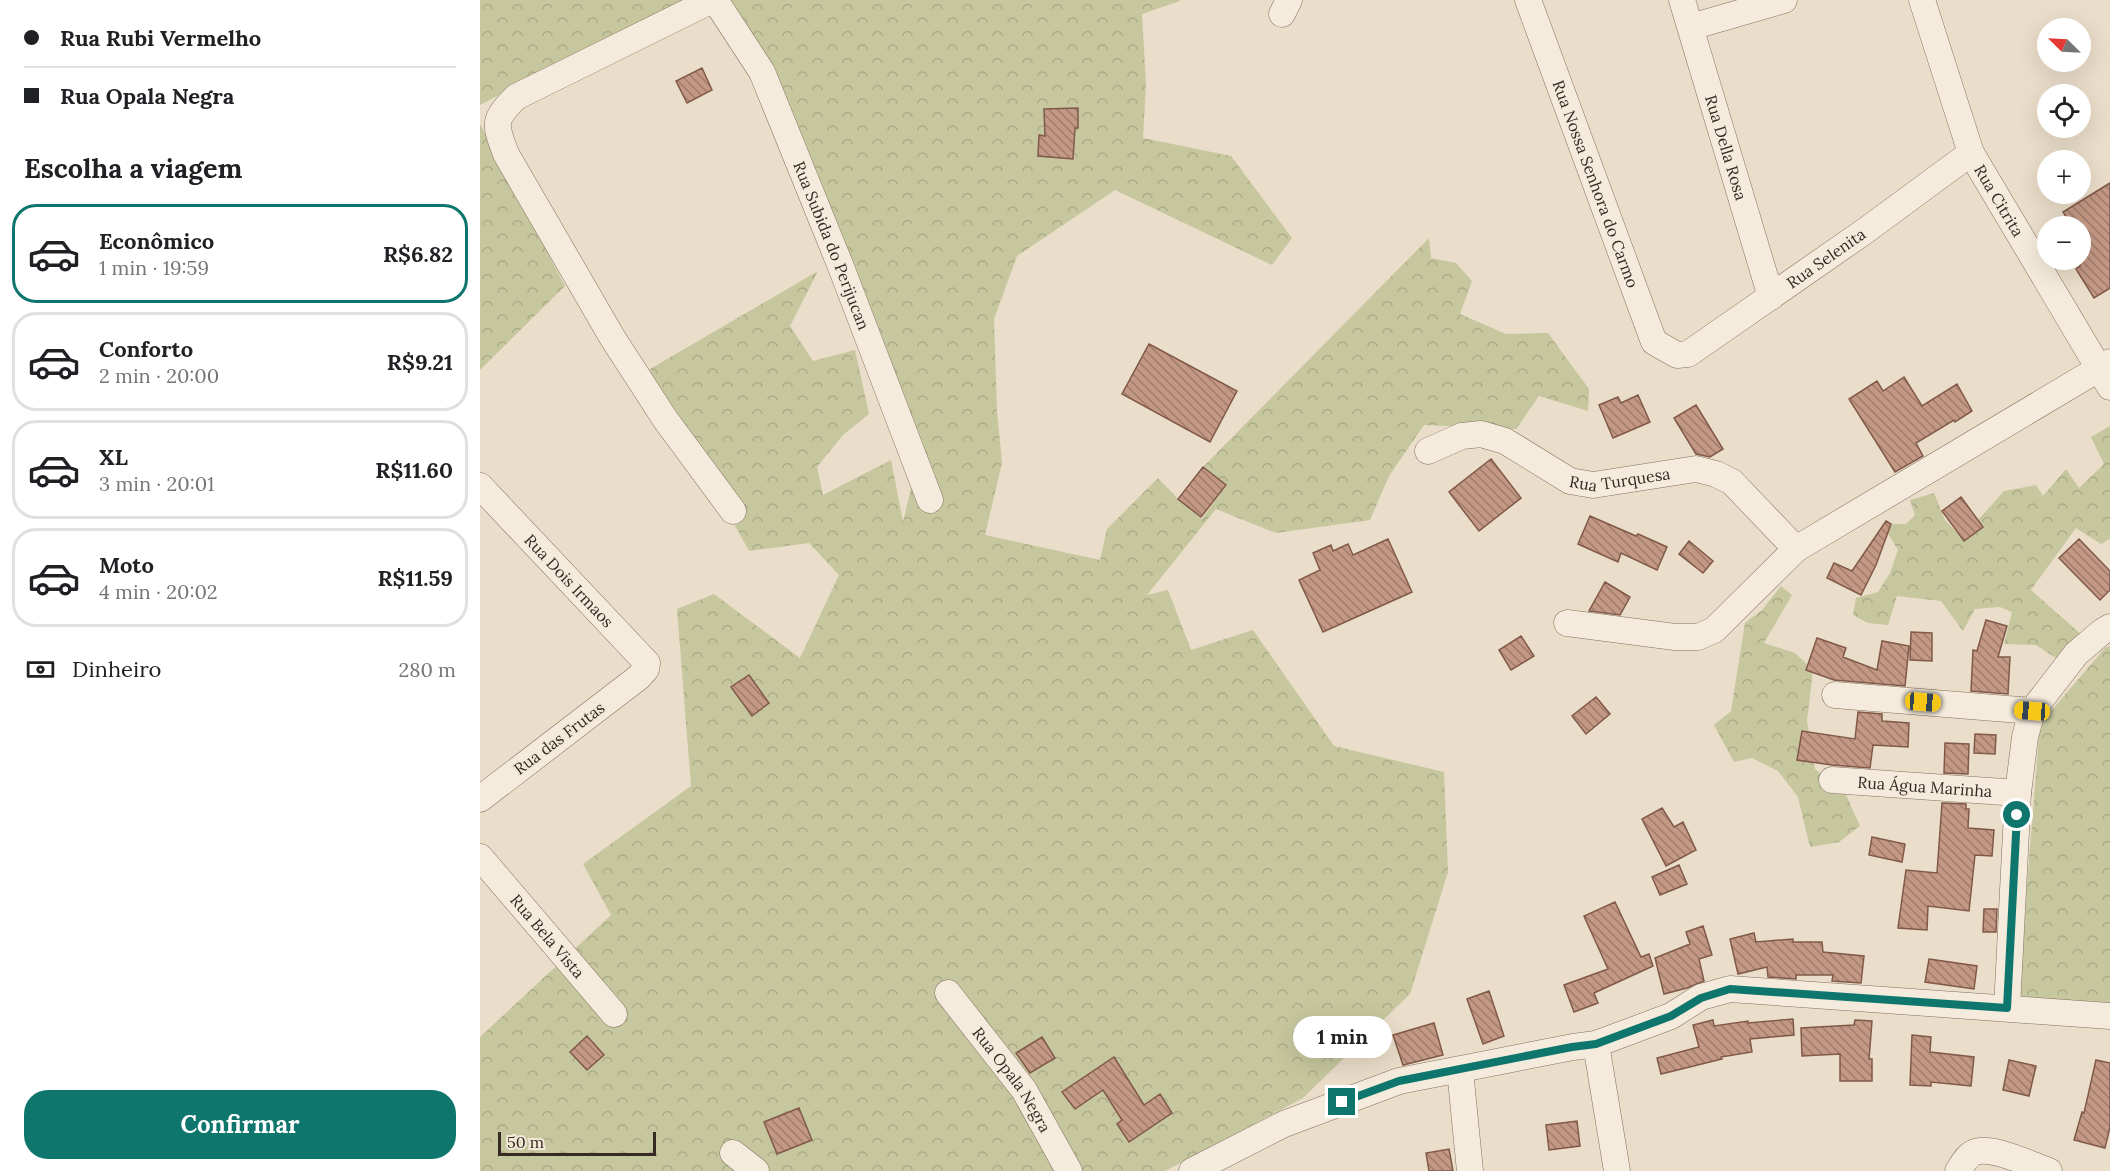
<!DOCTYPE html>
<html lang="pt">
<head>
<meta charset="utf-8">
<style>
  body { margin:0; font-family:Lora,serif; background:#f6f6f6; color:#202124; height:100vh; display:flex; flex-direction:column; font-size:22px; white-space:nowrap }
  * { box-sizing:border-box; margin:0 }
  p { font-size:20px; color:#757577 }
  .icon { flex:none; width:33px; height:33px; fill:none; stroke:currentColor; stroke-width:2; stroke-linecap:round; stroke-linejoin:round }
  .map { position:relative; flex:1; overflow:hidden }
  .side { display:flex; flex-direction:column; background:#fff; width:480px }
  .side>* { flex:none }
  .guide { display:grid; align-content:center; height:132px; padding:0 24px; background:#fff }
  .needle { width:39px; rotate:294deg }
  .controls { position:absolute; left:1557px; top:18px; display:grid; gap:12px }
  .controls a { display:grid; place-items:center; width:54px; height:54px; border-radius:50%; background:#fff; box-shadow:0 6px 24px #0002; font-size:30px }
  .scale { position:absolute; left:18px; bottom:15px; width:158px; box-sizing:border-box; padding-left:6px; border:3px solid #362a22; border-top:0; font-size:16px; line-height:21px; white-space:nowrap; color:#362a22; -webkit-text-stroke:4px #f2e8d8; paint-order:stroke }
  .end { position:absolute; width:27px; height:27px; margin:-14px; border:8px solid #0f766e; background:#fff; box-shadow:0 0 0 3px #fff }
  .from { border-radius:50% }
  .bubble { position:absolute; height:42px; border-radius:21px; background:#fff; box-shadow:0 6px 24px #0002; font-size:20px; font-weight:700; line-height:42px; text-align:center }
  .car { position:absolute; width:18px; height:36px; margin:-18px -9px; border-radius:8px; box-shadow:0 0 4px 2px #0007; background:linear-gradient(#f5c518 24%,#345 0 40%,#f5c518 0 76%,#345 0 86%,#f5c518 0) }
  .guide b { display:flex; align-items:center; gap:21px; height:57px; font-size:22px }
  .guide b+b { border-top:2px solid #e0e0e0 }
  .guide i { width:15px; height:15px; background:#202124 }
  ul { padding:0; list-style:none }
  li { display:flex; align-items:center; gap:18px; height:99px; margin:0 12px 9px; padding:0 12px; border:3px solid #e0e0e0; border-radius:24px }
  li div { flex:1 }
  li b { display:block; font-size:22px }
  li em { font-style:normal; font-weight:700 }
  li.current { border-color:#0f766e }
  li>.icon { width:54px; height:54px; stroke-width:1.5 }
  h2 { padding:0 24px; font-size:27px; line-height:72px }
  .pay { display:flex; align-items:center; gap:15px; height:66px; padding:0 24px; font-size:22px }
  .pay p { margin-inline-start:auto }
  .primary-button { display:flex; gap:12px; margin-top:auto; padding:12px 24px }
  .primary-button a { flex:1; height:69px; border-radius:24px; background:#0f766e; color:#fff; font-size:24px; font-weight:700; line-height:69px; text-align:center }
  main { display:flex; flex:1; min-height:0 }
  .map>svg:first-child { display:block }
</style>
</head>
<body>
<main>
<section class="side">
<div class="guide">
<b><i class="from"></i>Rua Rubi Vermelho</b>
<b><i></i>Rua Opala Negra</b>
</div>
<h2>Escolha a viagem</h2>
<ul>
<li class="current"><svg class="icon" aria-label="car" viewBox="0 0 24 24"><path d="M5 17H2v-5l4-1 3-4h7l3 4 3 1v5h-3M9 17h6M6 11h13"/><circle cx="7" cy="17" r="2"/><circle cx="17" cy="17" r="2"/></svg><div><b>Econômico</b><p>1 min · 19:59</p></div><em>R$6.82</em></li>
<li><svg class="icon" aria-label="car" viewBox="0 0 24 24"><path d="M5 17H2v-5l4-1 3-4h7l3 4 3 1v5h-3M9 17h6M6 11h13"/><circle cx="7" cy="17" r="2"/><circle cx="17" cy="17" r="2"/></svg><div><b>Conforto</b><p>2 min · 20:00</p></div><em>R$9.21</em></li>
<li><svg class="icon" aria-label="car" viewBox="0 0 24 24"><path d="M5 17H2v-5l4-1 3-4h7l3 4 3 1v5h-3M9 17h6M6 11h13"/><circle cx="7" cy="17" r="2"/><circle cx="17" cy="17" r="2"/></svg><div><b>XL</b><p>3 min · 20:01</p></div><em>R$11.60</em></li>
<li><svg class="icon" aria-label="car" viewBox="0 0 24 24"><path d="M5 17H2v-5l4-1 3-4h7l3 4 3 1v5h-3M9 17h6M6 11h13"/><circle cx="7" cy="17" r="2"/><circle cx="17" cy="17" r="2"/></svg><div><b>Moto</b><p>4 min · 20:02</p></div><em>R$11.59</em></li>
</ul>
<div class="pay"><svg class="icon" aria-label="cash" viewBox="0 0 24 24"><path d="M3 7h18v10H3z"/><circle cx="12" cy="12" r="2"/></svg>Dinheiro<p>280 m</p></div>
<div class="primary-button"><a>Confirmar</a></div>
</section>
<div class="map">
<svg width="1630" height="1171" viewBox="0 0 1630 1171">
  <defs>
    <pattern id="forest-crowns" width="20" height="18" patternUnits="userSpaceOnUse" patternTransform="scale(1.5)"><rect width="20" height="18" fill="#c6c79e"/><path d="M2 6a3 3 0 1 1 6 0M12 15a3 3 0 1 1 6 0" fill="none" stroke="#abab88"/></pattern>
    <pattern id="building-back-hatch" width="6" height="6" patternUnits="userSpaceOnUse" patternTransform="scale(1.5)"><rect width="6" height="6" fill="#c39884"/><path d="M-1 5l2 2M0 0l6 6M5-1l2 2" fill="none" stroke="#9f7c6c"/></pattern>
  </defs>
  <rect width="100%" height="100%" fill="#eaddc9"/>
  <!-- forest -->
  <path fill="url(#forest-crowns)" d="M0 0H202L0 105Z
    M235 0H699L700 1 662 14 666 84 663 138 751 156 812 238 792 265 635 190 537 256 514 319 517 411 522 463 505 535 620 560 627 529 678 478 698 499 722 519 746 485 723 467 949 238 951 258 976 263 992 281 980 314 1026 334 1068 333 1109 389 1108 411 1059 396 1036 429 944 425 909 476 890 520 796 533 736 509 667 595 688 590 711 650 773 630 854 746 964 772 968 872 930 994 823 1098 685 1171H0V1037L131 915 103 864 211 786 197 609 234 594 320 658 359 575 329 543 269 551 231 482 185 419 170 369 338 271 310 326 333 361 375 350 389 414 363 435 337 467 343 495 411 460 423 522 441 447Z
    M0 124 85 286 0 370Z
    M1630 426V539L1621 544 1596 528 1551 590 1602 635 1579 660 1556 645 1524 644 1532 612 1520 607 1495 609 1483 631 1461 601 1417 596 1408 625 1388 623 1373 615 1376 598 1398 592 1410 573 1418 550 1402 524H1426L1435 515 1430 500 1454 493 1465 520 1482 538 1524 491 1556 485 1563 496 1586 469 1599 488 1624 464 1611 437Z
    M1301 586 1312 595 1284 643 1315 653 1333 670 1327 721 1335 769 1366 795 1380 826 1359 842 1330 847 1318 797 1298 771 1272 758 1254 762 1234 725 1251 711 1265 623 1282 610Z
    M1630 646V1016L1537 1008 1560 724 1625 648Z"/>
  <!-- building -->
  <path fill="url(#building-back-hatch)" stroke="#805949" stroke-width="1.5" d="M222 68 232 90 207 103 196 81Z
    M598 108V128H595L593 159 558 156 559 135 565 136 564 109Z
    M1630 183V288L1614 298 1596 269 1600 266V226H1592L1583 212Z
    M669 344 757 391 730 442 642 394Z
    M1424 377 1442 406 1477 384 1492 411 1475 422 1474 420 1436 443 1443 456 1415 472 1369 399 1397 381 1403 391Z
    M1158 395 1170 422 1133 438 1119 405 1138 397 1141 403Z
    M1216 405 1243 449 1230 457 1216 454 1194 418Z
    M1011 459 1041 498 999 531 969 492Z
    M723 467 746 485 721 517 698 499Z
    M1481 497 1503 527 1484 541 1462 511Z
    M1110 516 1156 536 1158 534 1187 547 1177 570 1141 553 1138 562 1098 544Z
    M1406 521 1411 524 1396 565 1381 595 1347 578 1354 563 1372 571Z
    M908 539 932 592 843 632 819 580 840 570 833 553 851 545 853 551 868 544 873 555Z
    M1599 539 1630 571V590L1620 600 1579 558Z
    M1209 541 1233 561 1223 573 1199 554Z
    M1125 582 1150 597 1140 615 1109 611Z
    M1506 620 1527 626 1518 657H1530L1528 694 1491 691 1493 650 1497 651Z
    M1431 632 1452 633V661L1430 660Z
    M1041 636 1054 656 1031 670 1019 650Z
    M1337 638 1366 648 1363 657 1397 670 1402 641 1429 646 1425 686 1354 680 1326 670Z
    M269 675 289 703 272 716 251 687Z
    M1116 697 1130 714 1106 734 1092 716Z
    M1378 712 1402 714V721L1429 723 1428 747 1393 745 1390 768 1352 765 1317 760 1322 731 1375 739Z
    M1495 734 1516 735 1515 754 1494 753Z
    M1465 743 1489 744 1488 774 1464 773Z
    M1462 803 1486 804V809H1489L1488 828 1514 830 1512 856 1495 855 1489 911 1448 906 1447 930 1418 928 1426 870 1457 873Z
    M1182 808 1194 827 1203 822 1216 850 1186 866 1162 819Z
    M1392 837 1425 844 1422 862 1389 855Z
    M1199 865 1207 884 1180 895 1172 877Z
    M1135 902 1161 957 1169 954 1173 966 1114 993 1118 1003 1094 1012 1084 985 1128 969 1104 916Z
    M1504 909H1517L1516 932H1503Z
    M1223 926 1232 955 1219 959 1224 981 1207 988 1184 994 1175 958 1210 944 1206 932Z
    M1274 933 1276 942 1313 939V942H1342L1343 952 1384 956 1381 983 1352 981 1353 975H1316V979L1288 977 1287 967 1258 974 1250 939Z
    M1449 959 1497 966 1494 989 1445 982Z
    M1009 991 1024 1036 1003 1044 987 999Z
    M1313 1019 1314 1035 1270 1039 1272 1052 1241 1057 1242 1059 1181 1074 1177 1058 1219 1047 1213 1025 1233 1020 1234 1026 1268 1021V1023Z
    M1375 1020 1392 1021 1389 1059H1392V1081H1360V1054L1322 1056 1321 1028 1374 1025Z
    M954 1023 963 1055 923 1065 913 1035Z
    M1432 1035 1451 1037 1450 1052 1494 1057 1491 1086 1451 1082V1086L1430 1085Z
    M107 1036 124 1055 107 1070 90 1052Z
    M562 1037 575 1058 550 1073 536 1053Z
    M634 1057 664 1105 680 1094 692 1113 649 1142 637 1124 642 1120 623 1090 595 1109 582 1092Z
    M1529 1060 1556 1066 1549 1096 1523 1090Z
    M1616 1060 1630 1063V1127L1625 1148 1594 1140 1602 1112 1604 1113Z
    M319 1108 332 1140 297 1154 284 1122Z
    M1097 1121 1100 1146 1069 1150 1066 1125Z
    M969 1149 973 1171H949L946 1153Z"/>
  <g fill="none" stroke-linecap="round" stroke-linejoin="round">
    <defs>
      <g id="minor">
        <path d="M232 0 36 97C12 121 15 124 26 154L132 337 185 419 253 511"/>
        <path id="s1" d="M235 0 282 72 361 267 450 500"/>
        <path id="s2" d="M1048 0 1174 342 1197 355 1208 354 1385 231 1491 153"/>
        <path id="s3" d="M1202 0 1291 297"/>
        <path id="s4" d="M1442 0 1491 153 1630 387"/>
        <path d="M802 14 809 0"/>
        <path d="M1211 27 1304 0"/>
        <path id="s5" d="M948 451 982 436 1001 434 1025 441 1090 481 1113 485 1216 469 1236 474 1252 482 1316 549"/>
        <path id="s6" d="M0 486 167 663 166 669 159 677 0 799"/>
        <path d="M1087 623 1195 637H1218L1234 630 1316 549 1630 362"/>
        <path d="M1355 695 1552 711"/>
        <path id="s7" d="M1352 780 1538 793"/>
        <path id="s8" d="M0 857 134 1014"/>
        <path id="s9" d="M468 993 544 1090 589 1171"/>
        <path d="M1527 1008 1538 793 1545 737 1552 711 1596 654 1623 631 1630 627"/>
        <path d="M1116 1044 1137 1171"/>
        <path d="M980 1070 990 1171"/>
        <path d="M253 1153 276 1171"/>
        <path d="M712 1171 804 1124 919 1081 1093 1047 1116 1044 1191 1016 1221 997 1250 989 1630 1016"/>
        <path d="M1478 1171C1482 1165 1487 1156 1493 1153 1510 1144 1551 1165 1569 1171"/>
      </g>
    </defs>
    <!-- minor casing -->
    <use href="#minor" stroke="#847060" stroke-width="27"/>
    <!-- minor -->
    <use href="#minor" stroke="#f5ebdc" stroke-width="26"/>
  </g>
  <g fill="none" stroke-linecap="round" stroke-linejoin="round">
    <!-- route -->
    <path stroke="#0f766e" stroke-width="8" d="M862 1102 919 1081 1092 1047 1116 1044 1191 1016 1221 998 1250 989 1527 1008 1537 815"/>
  </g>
  <g text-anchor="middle" stroke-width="4.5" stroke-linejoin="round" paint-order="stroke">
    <!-- street labels -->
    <g font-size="16" fill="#362a22" stroke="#f2e8d8">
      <text dy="6" stroke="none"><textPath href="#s3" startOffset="154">Rua Della Rosa</textPath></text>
      <text dy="6" stroke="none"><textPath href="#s2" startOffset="196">Rua Nossa Senhora do Carmo</textPath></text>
      <text dy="6" stroke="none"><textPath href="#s4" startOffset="216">Rua Citrita</textPath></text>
      <text dy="6" stroke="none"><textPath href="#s1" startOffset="273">Rua Subida do Perijucan</textPath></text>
      <text dy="6" stroke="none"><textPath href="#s2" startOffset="570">Rua Selenita</textPath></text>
      <text dy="6" stroke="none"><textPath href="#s5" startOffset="208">Rua Turquesa</textPath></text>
      <text dy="6" stroke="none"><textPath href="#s6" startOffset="130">Rua Dois Irmaos</textPath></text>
      <text transform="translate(79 738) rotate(-37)" y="6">Rua das Frutas</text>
      <text dy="6" stroke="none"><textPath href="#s7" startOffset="93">Rua Água Marinha</textPath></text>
      <text dy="6" stroke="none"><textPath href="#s8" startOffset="104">Rua Bela Vista</textPath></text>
      <text dy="6" stroke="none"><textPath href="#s9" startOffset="108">Rua Opala Negra</textPath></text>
    </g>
  </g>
</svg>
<div class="controls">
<a><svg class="needle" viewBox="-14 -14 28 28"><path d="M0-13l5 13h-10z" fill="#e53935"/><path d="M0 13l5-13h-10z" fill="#757577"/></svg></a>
<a><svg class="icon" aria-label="locate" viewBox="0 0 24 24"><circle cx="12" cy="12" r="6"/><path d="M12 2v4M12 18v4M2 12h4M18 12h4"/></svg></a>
<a>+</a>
<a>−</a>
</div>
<div class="scale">50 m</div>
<i class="end from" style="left:1537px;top:815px"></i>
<i class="end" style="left:862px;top:1102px"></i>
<div class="bubble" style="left:813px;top:1016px;width:99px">1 min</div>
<i class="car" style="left:1443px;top:702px;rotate:94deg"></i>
<i class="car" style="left:1552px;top:711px;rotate:274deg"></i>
</div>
</main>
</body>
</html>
